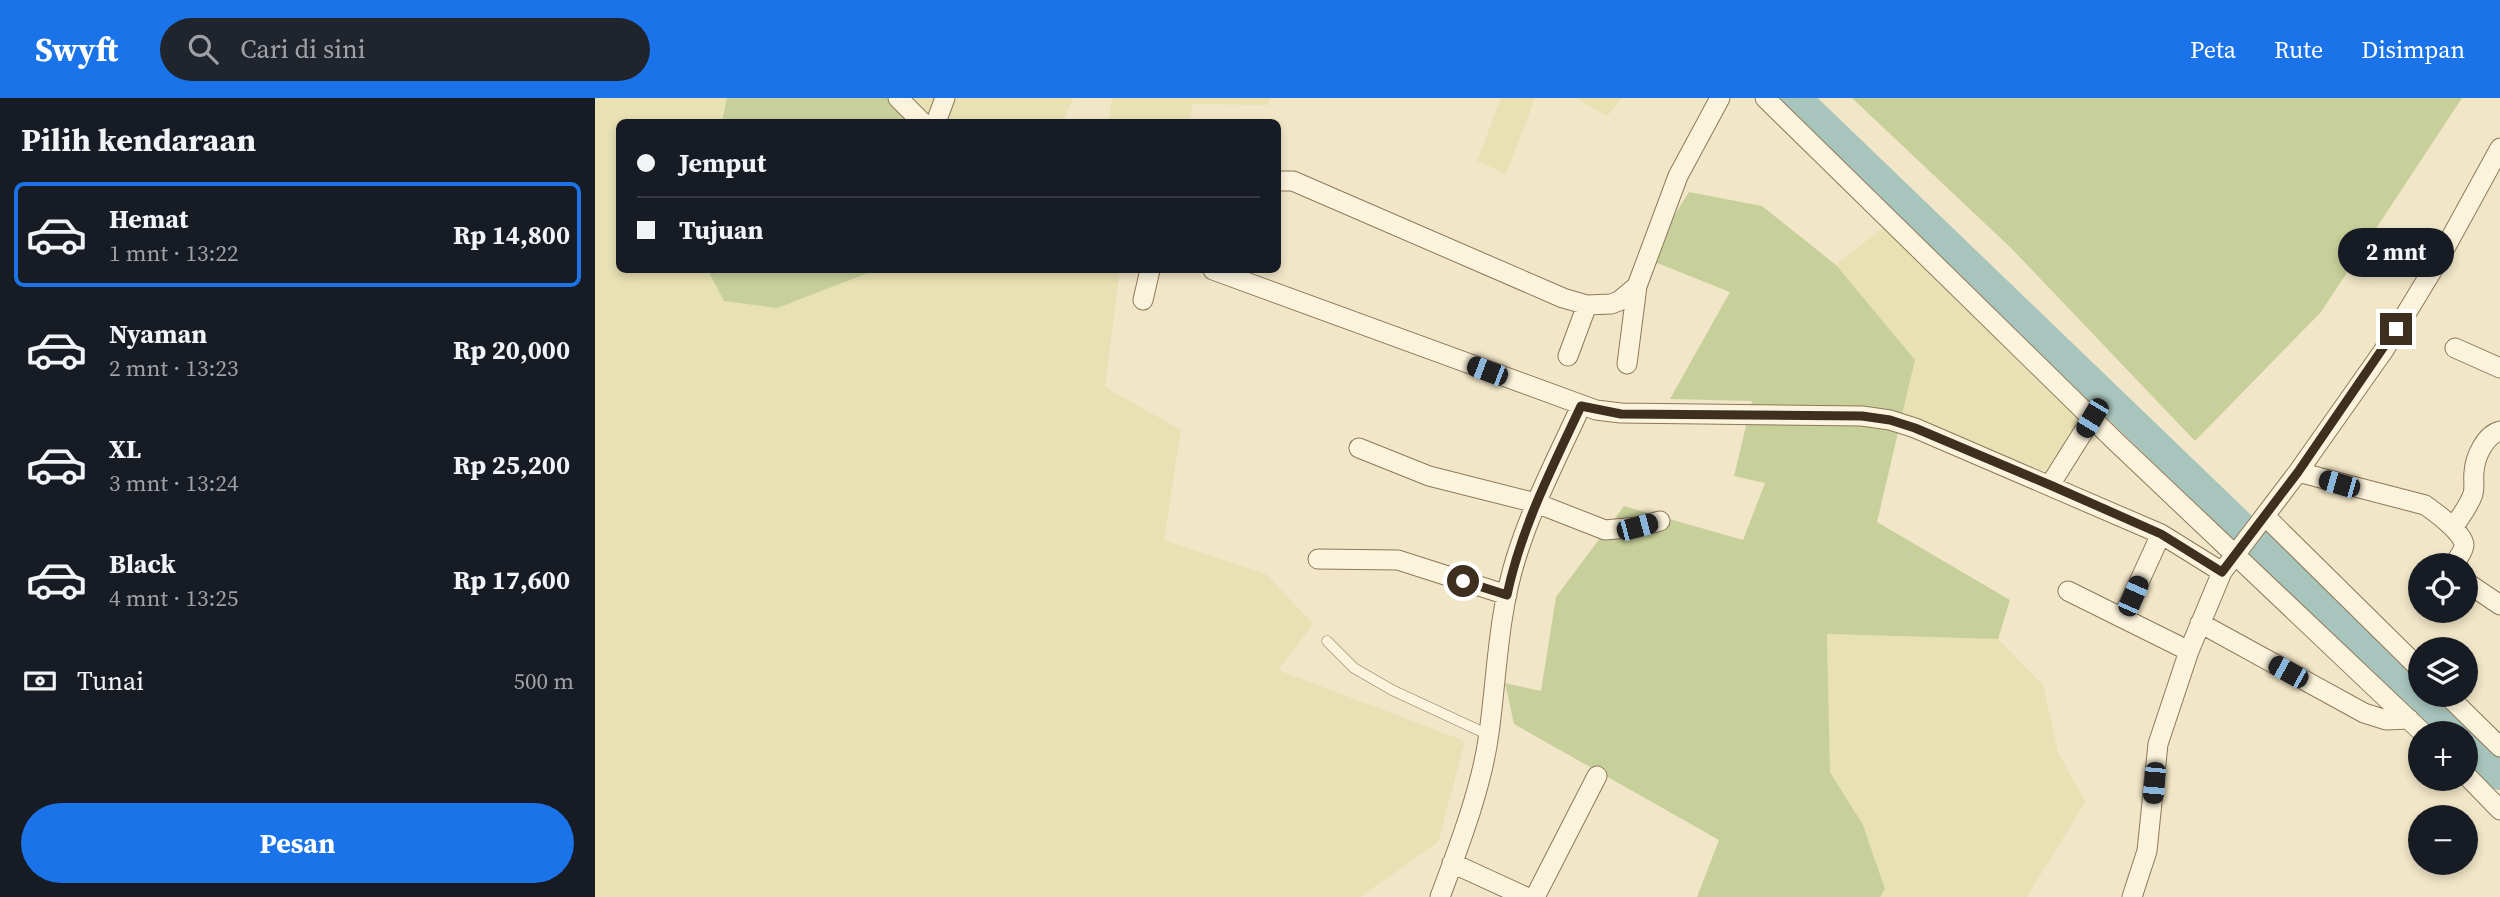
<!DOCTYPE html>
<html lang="id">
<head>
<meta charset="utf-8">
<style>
  body { margin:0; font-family:"Source Serif 4",serif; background:#20242c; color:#f1f3f6; height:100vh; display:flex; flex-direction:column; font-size:26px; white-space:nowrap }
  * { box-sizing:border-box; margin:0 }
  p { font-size:23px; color:#9ea1a6 }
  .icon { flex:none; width:38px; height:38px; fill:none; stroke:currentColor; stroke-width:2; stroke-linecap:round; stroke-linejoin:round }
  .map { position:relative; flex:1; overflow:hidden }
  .side { display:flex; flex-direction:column; background:#171b24; width:595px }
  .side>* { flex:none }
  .banner { position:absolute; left:21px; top:21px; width:665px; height:154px; border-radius:10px; box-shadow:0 4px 10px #0003; display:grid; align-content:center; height:154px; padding:0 21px; background:#171b24 }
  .fabs { position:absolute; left:1813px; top:455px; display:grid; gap:14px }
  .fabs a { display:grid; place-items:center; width:70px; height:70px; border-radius:50%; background:#171b24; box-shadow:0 4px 10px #0003; font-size:35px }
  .end { position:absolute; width:32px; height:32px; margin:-16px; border:9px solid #3e2f1f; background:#fff; box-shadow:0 0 0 4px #fff }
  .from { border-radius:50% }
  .bubble { position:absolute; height:49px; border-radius:24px; background:#171b24; box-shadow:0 4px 10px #0003; font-size:23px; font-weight:700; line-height:49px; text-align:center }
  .car { position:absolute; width:21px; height:42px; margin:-21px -10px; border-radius:9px; box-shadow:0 0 5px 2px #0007; background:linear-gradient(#222 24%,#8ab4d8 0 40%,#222 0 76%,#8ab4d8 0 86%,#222 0) }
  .banner b { display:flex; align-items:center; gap:24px; height:66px; font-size:26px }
  .banner b+b { border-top:2px solid #363941 }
  .banner i { width:18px; height:18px; background:#f1f3f6 }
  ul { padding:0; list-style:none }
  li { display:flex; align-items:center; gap:21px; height:105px; margin:0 14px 10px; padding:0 7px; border:4px solid transparent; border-radius:10px }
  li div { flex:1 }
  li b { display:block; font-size:26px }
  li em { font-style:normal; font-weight:700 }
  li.on { border-color:#1a73e8 }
  li>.icon { width:63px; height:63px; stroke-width:1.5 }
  h2 { padding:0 21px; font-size:32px; line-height:84px }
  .pay { display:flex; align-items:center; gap:18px; height:77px; padding:0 21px; font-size:26px }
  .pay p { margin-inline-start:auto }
  .button { display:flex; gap:14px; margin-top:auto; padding:14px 21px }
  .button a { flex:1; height:80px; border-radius:42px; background:#1a73e8; color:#fff; font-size:28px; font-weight:700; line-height:80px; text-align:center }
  header { display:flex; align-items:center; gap:42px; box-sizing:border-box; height:98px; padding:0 35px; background:#1a73e8; color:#fff }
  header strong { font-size:33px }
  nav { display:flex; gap:38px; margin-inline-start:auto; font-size:24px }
  .search { width:490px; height:63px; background:#20242c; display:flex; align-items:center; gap:18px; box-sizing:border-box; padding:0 24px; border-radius:38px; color:#9ea1a6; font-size:26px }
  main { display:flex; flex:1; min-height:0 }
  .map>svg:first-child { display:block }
</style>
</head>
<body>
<header>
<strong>Swyft</strong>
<div class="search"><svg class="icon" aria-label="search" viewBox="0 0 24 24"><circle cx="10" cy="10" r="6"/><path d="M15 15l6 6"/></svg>Cari di sini</div>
<nav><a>Peta</a><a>Rute</a><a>Disimpan</a></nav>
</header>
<main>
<section class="side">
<h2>Pilih kendaraan</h2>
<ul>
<li class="on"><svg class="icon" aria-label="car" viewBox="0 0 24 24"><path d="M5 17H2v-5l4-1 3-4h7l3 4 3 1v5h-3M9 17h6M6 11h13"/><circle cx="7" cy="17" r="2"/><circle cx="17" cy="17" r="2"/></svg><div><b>Hemat</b><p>1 mnt · 13:22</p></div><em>Rp 14,800</em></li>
<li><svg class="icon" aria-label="car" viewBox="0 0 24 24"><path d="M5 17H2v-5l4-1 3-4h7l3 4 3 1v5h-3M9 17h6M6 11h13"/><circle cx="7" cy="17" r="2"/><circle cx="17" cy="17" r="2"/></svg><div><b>Nyaman</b><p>2 mnt · 13:23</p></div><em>Rp 20,000</em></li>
<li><svg class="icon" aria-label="car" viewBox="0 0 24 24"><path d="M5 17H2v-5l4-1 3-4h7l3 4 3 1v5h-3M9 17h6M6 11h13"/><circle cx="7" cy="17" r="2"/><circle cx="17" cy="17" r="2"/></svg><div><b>XL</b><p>3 mnt · 13:24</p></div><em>Rp 25,200</em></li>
<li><svg class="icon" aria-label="car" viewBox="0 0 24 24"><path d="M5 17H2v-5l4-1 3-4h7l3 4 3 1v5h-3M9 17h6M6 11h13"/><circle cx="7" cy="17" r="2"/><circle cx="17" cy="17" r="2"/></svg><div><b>Black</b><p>4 mnt · 13:25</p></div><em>Rp 17,600</em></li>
</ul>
<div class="pay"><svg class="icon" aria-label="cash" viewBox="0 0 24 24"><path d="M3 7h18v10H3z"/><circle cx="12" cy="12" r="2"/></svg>Tunai<p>500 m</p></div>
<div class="button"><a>Pesan</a></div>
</section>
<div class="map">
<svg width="1905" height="799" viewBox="0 0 1905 799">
  <rect width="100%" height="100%" fill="#f1e6c7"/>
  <!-- farmland -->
  <path fill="#e7e1b4" d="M0 0H478L468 24H24V172H525L510 289 586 332 569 442 671 476 718 526 683 572 870 643 843 744 765 799H0Z
    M517 0H675L673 7 598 6 594 24H513Z
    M906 0H940L911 76 882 63Z
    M981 0H1027L1012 18Z
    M1296 123 1495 315 1454 375 1308 316 1320 262 1241 167Z
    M1232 536 1403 541 1448 587 1463 654 1490 704 1432 799H1285L1290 791 1268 727 1235 674Z"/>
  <!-- green -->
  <path fill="#c7d09a" d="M132 0H293L316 24H127Z
    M1257 0H1867L1726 214 1600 343 1416 150Z
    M1094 94 1167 108 1241 167 1320 262 1282 424 1415 502 1403 541 1232 536 1235 674 1268 727 1290 791 1285 799H1102L1124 742 919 626 910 585 946 593 961 499 1029 408 1148 442 1170 385 1139 378 1157 303 1075 301 1135 194 1052 161Z
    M113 172H281L182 210 129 203Z"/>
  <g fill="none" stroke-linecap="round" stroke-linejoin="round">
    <!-- river -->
    <path stroke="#a8c5bd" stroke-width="30" d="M1201 0 1861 635
      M1871 644 1905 677"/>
    <defs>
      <path id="lane" d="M732 543 759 570 797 592 894 637"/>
      <path id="street" d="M303 0 327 24
        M1170 0 1518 341 1828 635
        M341 24 350 0
        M682 83H698L968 200 992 207 1016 206 1024 203 1042 188 1083 78 1125 0
        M618 172 1001 312 1026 315 1267 318 1295 322 1320 330 1566 436 1627 474
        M548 202 555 172
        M1860 250 1905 270
        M973 258 992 207
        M1032 266 1042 188
        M764 350 834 378 941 405 1010 432 1042 429 1065 423
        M1703 374 1830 407C1840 414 1869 435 1869 447 1869 453 1862 461 1859 467
        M1455 387 1497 320
        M1670 418 1825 571
        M1858 430C1865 419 1874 408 1878 396 1880 389 1878 381 1879 374 1880 359 1890 337 1905 333
        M723 461 803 462 912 497
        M1871 484 1905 507
        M1473 493 1594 553
        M1528 519 1566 436
        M1605 525 1769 615 1791 622 1814 621
        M1852 597 1905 649
        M1871 677 1905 712
        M857 765 931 799
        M845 799C864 748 887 689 894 635 902 577 903 517 921 460 937 408 963 358 986 308
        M940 799 1002 678
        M1537 799 1552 753 1563 646 1594 553 1627 474 1703 374 1789 252 1843 163 1905 50"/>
    </defs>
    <!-- lane casing -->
    <use href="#lane" stroke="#8e785b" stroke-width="11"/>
    <!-- street casing -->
    <use href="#street" stroke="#8e785b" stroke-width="21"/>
    <!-- lane -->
    <use href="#lane" stroke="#fbf3db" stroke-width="10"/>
    <!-- street -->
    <use href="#street" stroke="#fbf3db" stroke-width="19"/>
  </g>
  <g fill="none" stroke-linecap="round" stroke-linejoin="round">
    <!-- route -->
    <path stroke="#3e2f1f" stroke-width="9" d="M868 483 912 497C926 430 957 370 986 308L1026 316 1267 318 1295 322 1320 330 1455 387 1566 436 1627 474 1703 374 1801 231"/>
  </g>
</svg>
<div class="fabs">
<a><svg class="icon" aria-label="locate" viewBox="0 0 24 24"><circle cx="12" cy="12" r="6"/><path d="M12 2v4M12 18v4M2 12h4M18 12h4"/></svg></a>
<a><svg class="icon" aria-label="layers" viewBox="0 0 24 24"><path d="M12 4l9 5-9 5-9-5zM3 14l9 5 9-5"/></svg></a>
<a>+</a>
<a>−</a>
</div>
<i class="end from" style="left:868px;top:483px"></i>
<i class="end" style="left:1801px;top:231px"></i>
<div class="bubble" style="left:1743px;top:130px;width:116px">2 mnt</div>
<i class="car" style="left:892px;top:273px;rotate:291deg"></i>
<i class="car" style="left:1497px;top:320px;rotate:211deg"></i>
<i class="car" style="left:1744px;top:386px;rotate:286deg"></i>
<i class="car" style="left:1042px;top:429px;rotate:75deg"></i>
<i class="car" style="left:1538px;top:498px;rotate:24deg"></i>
<i class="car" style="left:1693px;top:574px;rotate:299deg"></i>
<i class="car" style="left:1559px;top:685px;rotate:185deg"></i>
<div class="banner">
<b><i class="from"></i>Jemput</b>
<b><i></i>Tujuan</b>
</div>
</div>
</main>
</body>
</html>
